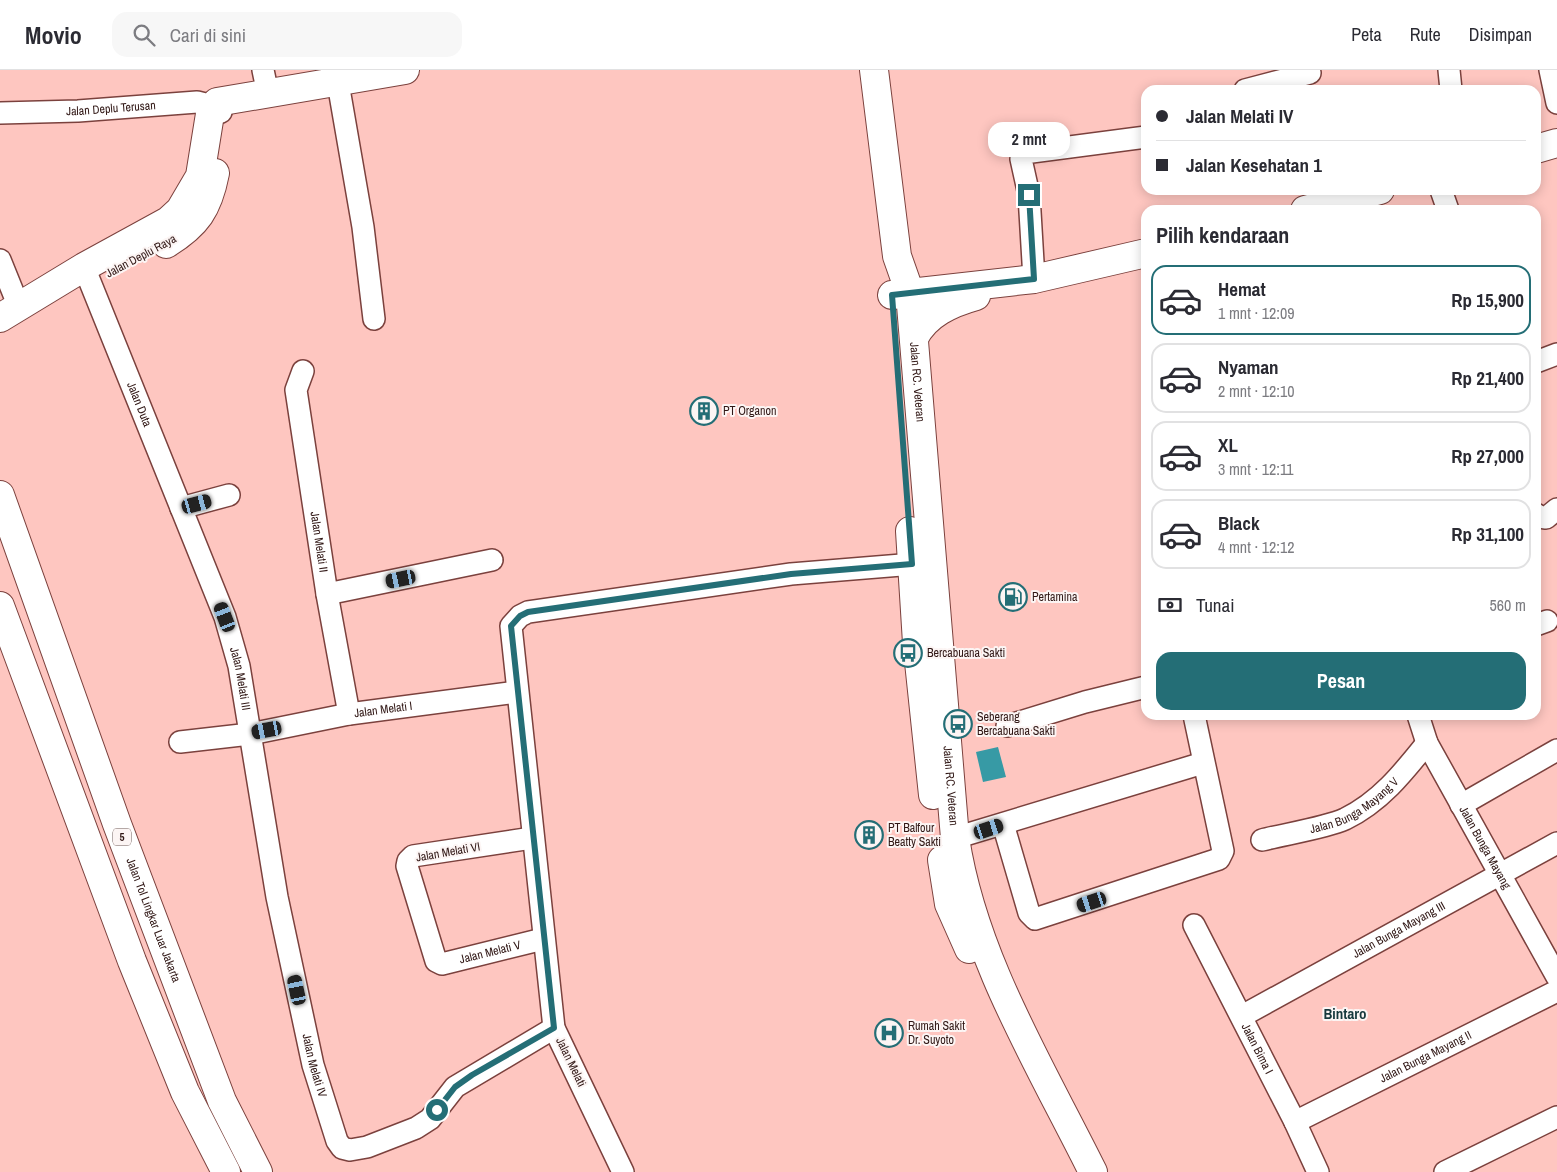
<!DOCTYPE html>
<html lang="id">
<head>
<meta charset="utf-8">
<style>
  body { margin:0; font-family:"Archivo Narrow",sans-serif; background:#f7f7f7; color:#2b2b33; height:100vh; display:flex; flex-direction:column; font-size:19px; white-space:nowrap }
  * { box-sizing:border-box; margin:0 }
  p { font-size:16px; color:#7c7c81 }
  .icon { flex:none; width:28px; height:28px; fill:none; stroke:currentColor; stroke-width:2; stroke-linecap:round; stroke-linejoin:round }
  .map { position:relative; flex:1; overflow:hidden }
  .details { position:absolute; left:1141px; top:135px; width:400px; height:515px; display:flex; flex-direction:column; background:#fff; border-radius:15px; box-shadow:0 2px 12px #0003 }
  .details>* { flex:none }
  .top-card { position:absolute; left:1141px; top:15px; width:400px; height:110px; border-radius:15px; box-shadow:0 2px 12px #0003; display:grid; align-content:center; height:110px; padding:0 15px; background:#fff }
  .end { position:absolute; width:22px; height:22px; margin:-11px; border:6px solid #246e76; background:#fff; box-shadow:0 0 0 2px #fff }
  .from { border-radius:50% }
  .bubble { position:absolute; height:35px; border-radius:15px; background:#fff; box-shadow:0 2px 12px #0003; font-size:16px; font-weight:700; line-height:35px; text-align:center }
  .car { position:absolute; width:15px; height:30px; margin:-15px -8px; border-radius:6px; box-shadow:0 0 4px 1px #0007; background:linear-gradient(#222 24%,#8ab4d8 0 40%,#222 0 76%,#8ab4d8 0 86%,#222 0) }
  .top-card b { display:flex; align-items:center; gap:18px; height:48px; font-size:19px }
  .top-card b+b { border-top:1px solid #e1e1e2 }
  .top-card i { width:12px; height:12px; background:#2b2b33 }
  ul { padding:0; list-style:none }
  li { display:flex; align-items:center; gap:15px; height:70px; margin:0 10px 8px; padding:0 5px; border:2px solid #e1e1e2; border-radius:15px }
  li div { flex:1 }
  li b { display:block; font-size:19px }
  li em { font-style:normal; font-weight:700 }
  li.active { border-color:#246e76 }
  li>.icon { width:45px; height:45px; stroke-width:1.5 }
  h2 { padding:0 15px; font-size:22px; line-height:60px }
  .pay { display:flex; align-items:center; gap:12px; height:55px; padding:0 15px; font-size:19px }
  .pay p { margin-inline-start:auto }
  .primary-button { display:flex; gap:10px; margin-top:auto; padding:10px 15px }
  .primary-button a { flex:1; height:58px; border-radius:15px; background:#246e76; color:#fff; font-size:20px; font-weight:700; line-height:58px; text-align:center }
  header { display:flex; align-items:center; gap:30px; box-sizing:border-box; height:70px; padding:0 25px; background:#fff; border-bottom:1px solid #e1e1e2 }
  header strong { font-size:24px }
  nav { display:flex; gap:28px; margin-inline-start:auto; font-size:18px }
  .search { width:350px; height:45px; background:#f7f7f7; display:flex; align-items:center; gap:12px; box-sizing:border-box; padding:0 18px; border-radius:15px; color:#7c7c81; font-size:19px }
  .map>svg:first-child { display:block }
</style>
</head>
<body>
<header>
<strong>Movio</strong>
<div class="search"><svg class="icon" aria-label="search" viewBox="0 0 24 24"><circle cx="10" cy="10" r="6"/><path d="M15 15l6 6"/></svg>Cari di sini</div>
<nav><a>Peta</a><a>Rute</a><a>Disimpan</a></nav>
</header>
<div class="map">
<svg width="1557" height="1102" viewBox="0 0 1557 1102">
  <rect width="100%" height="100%" fill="#fec6c0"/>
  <!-- water -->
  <path fill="#379aa5" d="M998 677 1006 707 983 712 976 682Z"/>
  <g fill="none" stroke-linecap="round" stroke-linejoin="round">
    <defs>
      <g id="street">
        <path d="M263 0 268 24"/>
        <path d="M1449 0 1451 20"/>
        <path d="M1550 0 1557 33"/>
        <path d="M338 13 363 157 374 249"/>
        <path d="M1245 20 1310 3"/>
        <path id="s1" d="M0 43 78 41 197 32 205 34 221 42"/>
        <path d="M1441 120 1448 140"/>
        <path d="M0 190 19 237"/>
        <path id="s2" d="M84 197 225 547 239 596 277 827 313 995 337 1071 342 1078 350 1080 367 1077 416 1058 430 1049 455 1017 554 958"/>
        <path d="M1034 209 1029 125 1021 89 1024 83 1146 67"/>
        <path d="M1536 292 1557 284"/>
        <path id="s3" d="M303 301 296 320 327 524 349 644"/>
        <path d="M181 438 229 425"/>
        <path d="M1536 444 1539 447 1546 448 1557 439"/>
        <path d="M327 524 492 490"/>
        <path d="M1536 555 1547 551"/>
        <path id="s4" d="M1418 645 1427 673 1557 907"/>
        <path d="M1007 656 1085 632 1146 617"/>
        <path id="s5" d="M180 672 250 664 349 644 517 622"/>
        <path d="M1461 735 1557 680"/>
        <path d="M1003 754 1029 843 1035 849 1219 789 1223 781 1194 645"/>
        <path id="s6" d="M532 768 413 786 408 791 407 796 436 891 442 894 543 869"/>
        <path d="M955 768 1203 693"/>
        <path id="s7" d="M1262 770C1285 764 1325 758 1345 749 1380 732 1403 703 1427 673"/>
        <path id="s8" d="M1194 855 1295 1052 1318 1102"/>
        <path id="s9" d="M1242 946 1557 773"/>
        <path id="s10" d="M1295 1052 1557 921"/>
        <path d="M623 1102 554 958 511 556 520 546 528 542 791 504 926 493"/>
        <path d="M1445 1102 1557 1047"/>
      </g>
      <g id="secondary">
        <path id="s11" d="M874 0 897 186 910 223 955 768C973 887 1040 995 1093 1102"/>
        <path d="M1536 79 1557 73"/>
        <path d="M1305 140 1380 120"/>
        <path d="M166 174C197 155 208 139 215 103"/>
        <path d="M892 225 1034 209 1146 183"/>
        <path d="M0 248 84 197 168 151 180 140 200 106 210 44 217 32 405 0"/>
        <path d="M914 268C926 244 951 233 976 226"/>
        <path d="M910 461 917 573 933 725"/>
        <path d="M942 790 949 834 969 879"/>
      </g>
      <g id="highway">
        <path id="s12" d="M0 425 117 754 222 1031 258 1102"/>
        <path d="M0 536 132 891 185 1022 226 1102"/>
      </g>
    </defs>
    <!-- street casing -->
    <use href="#street" stroke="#7b413d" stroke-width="24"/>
    <!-- secondary casing -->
    <use href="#secondary" stroke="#7b413d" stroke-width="30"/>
    <!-- highway casing -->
    <use href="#highway" stroke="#7b413d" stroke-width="30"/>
    <!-- street -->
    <use href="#street" stroke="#fff" stroke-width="21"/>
    <!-- secondary -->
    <use href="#secondary" stroke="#fff" stroke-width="28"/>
    <!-- highway -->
    <use href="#highway" stroke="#fff" stroke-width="28"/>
  </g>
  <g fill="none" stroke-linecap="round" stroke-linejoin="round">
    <!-- route -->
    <path stroke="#246e76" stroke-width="6" d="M437 1040 455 1017 472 1005 554 958 511 556 520 546 528 542 791 504 912 494 892 225 1034 209 1029 125"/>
  </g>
  <!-- icons -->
  <defs>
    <symbol id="building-ring" viewBox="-11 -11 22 22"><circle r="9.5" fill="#fcf5f4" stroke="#246e76" stroke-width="1.5"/><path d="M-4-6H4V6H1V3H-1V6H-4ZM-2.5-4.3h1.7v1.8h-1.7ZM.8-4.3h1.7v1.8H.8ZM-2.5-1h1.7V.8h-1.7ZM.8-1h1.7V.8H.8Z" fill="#246e76"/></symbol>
    <symbol id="fuel-ring" viewBox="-11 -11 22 22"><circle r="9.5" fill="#fcf5f4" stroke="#246e76" stroke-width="1.5"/><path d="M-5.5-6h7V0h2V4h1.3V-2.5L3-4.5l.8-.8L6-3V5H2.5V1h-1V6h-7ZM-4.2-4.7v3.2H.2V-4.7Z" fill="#246e76"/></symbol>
    <symbol id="bus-ring" viewBox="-11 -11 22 22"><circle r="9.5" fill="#fcf5f4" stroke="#246e76" stroke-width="1.5"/><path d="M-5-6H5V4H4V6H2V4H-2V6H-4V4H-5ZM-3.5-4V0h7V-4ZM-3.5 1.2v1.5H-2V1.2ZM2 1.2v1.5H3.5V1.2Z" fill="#246e76"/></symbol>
    <symbol id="hospital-ring" viewBox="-11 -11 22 22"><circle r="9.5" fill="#fcf5f4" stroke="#246e76" stroke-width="1.5"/><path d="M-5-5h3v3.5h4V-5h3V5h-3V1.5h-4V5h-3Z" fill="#246e76"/></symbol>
  </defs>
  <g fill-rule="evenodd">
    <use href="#building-ring" x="688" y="325" width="32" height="32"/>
    <use href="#fuel-ring" x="997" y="511" width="32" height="32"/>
    <use href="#bus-ring" x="892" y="567" width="32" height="32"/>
    <use href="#bus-ring" x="942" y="638" width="32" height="32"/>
    <use href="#building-ring" x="853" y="749" width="32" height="32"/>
    <use href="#hospital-ring" x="873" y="947" width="32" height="32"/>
  </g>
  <g text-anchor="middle" stroke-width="4" stroke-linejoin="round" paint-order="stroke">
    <!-- shield labels -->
    <rect fill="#fcf5f4" stroke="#6d5a58" stroke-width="1" x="113" y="758.5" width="18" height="17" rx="4"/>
    <g font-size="11" font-weight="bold" fill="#301715">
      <text x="122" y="771">5</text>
    </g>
    <!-- street labels -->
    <g font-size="12" fill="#301715" stroke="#fcf5f4">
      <text dy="4" stroke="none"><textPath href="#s1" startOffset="111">Jalan Deplu Terusan</textPath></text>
      <text transform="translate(141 186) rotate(-28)" y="4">Jalan Deplu Raya</text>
      <text dy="4" stroke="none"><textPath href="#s11" startOffset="316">Jalan RC. Veteran</textPath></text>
      <text dy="4" stroke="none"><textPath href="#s2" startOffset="148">Jalan Duta</textPath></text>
      <text dy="4" stroke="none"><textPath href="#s3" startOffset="174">Jalan Melati II</textPath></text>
      <text dy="4" stroke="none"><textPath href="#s2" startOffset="441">Jalan Melati III</textPath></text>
      <text dy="4" stroke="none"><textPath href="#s5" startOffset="206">Jalan Melati I</textPath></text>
      <text dy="4" stroke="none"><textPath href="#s11" startOffset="721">Jalan RC. Veteran</textPath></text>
      <text dy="4" stroke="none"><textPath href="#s7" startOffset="100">Jalan Bunga Mayang V</textPath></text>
      <text dy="4" stroke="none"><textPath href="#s4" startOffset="149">Jalan Bunga Mayang</textPath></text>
      <text transform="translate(448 782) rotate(-10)" y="4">Jalan Melati VI</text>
      <text dy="4" stroke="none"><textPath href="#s12" startOffset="452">Jalan Tol Lingkar Luar Jakarta</textPath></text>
      <text dy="4" stroke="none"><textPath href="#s9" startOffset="179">Jalan Bunga Mayang III</textPath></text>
      <text dy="4" stroke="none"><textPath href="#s6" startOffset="288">Jalan Melati V</textPath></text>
      <text dy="4" stroke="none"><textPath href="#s8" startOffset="139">Jalan Bima I</textPath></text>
      <text dy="4" stroke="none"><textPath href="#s10" startOffset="146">Jalan Bunga Mayang II</textPath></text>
      <text transform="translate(571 992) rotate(64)" y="4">Jalan Melati</text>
      <text dy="4" stroke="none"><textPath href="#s2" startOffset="835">Jalan Melati IV</textPath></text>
    </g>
    <!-- poi labels -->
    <g font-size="12" fill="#301715" stroke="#fcf5f4" text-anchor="start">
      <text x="723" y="345">PT Organon</text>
      <text x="1032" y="531">Pertamina</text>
      <text x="927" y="587">Bercabuana Sakti</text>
      <text x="977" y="651">Seberang<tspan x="977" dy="14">Bercabuana Sakti</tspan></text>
      <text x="888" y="762">PT Balfour<tspan x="888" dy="14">Beatty Sakti</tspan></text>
      <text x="908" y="960">Rumah Sakit<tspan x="908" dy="14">Dr. Suyoto</tspan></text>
    </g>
    <!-- quarter labels -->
    <g font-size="15" font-weight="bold" fill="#17393d" stroke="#fcf5f4">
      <text x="1345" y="949">Bintaro</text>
    </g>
  </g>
</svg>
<i class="end from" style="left:437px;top:1040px"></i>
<i class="end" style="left:1029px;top:125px"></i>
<div class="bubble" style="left:988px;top:52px;width:82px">2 mnt</div>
<i class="car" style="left:197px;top:434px;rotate:75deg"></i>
<i class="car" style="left:401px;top:509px;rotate:258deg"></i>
<i class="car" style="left:225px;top:547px;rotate:339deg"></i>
<i class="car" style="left:267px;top:660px;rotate:259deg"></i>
<i class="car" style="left:989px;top:759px;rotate:72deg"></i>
<i class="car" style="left:1092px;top:832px;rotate:252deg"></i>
<i class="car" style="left:297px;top:920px;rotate:348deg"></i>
<div class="top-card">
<b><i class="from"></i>Jalan Melati IV</b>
<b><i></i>Jalan Kesehatan 1</b>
</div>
<section class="details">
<h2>Pilih kendaraan</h2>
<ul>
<li class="active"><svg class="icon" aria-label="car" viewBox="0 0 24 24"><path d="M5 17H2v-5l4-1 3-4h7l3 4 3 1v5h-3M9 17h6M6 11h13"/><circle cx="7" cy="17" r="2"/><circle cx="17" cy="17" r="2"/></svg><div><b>Hemat</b><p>1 mnt · 12:09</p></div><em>Rp 15,900</em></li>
<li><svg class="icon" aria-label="car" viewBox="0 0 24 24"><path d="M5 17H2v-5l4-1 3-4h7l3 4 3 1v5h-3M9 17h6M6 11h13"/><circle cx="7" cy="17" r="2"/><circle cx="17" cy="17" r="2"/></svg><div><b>Nyaman</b><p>2 mnt · 12:10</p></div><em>Rp 21,400</em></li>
<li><svg class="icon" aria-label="car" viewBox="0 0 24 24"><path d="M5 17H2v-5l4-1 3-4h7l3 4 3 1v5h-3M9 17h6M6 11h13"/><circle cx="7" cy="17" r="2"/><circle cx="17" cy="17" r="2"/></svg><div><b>XL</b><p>3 mnt · 12:11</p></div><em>Rp 27,000</em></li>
<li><svg class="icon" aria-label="car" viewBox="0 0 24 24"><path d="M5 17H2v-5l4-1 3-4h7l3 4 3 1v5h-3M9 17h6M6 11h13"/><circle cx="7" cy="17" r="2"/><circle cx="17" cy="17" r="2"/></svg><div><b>Black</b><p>4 mnt · 12:12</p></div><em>Rp 31,100</em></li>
</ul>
<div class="pay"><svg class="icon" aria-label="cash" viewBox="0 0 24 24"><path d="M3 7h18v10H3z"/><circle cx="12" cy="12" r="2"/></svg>Tunai<p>560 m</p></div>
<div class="primary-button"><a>Pesan</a></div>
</section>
</div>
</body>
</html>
